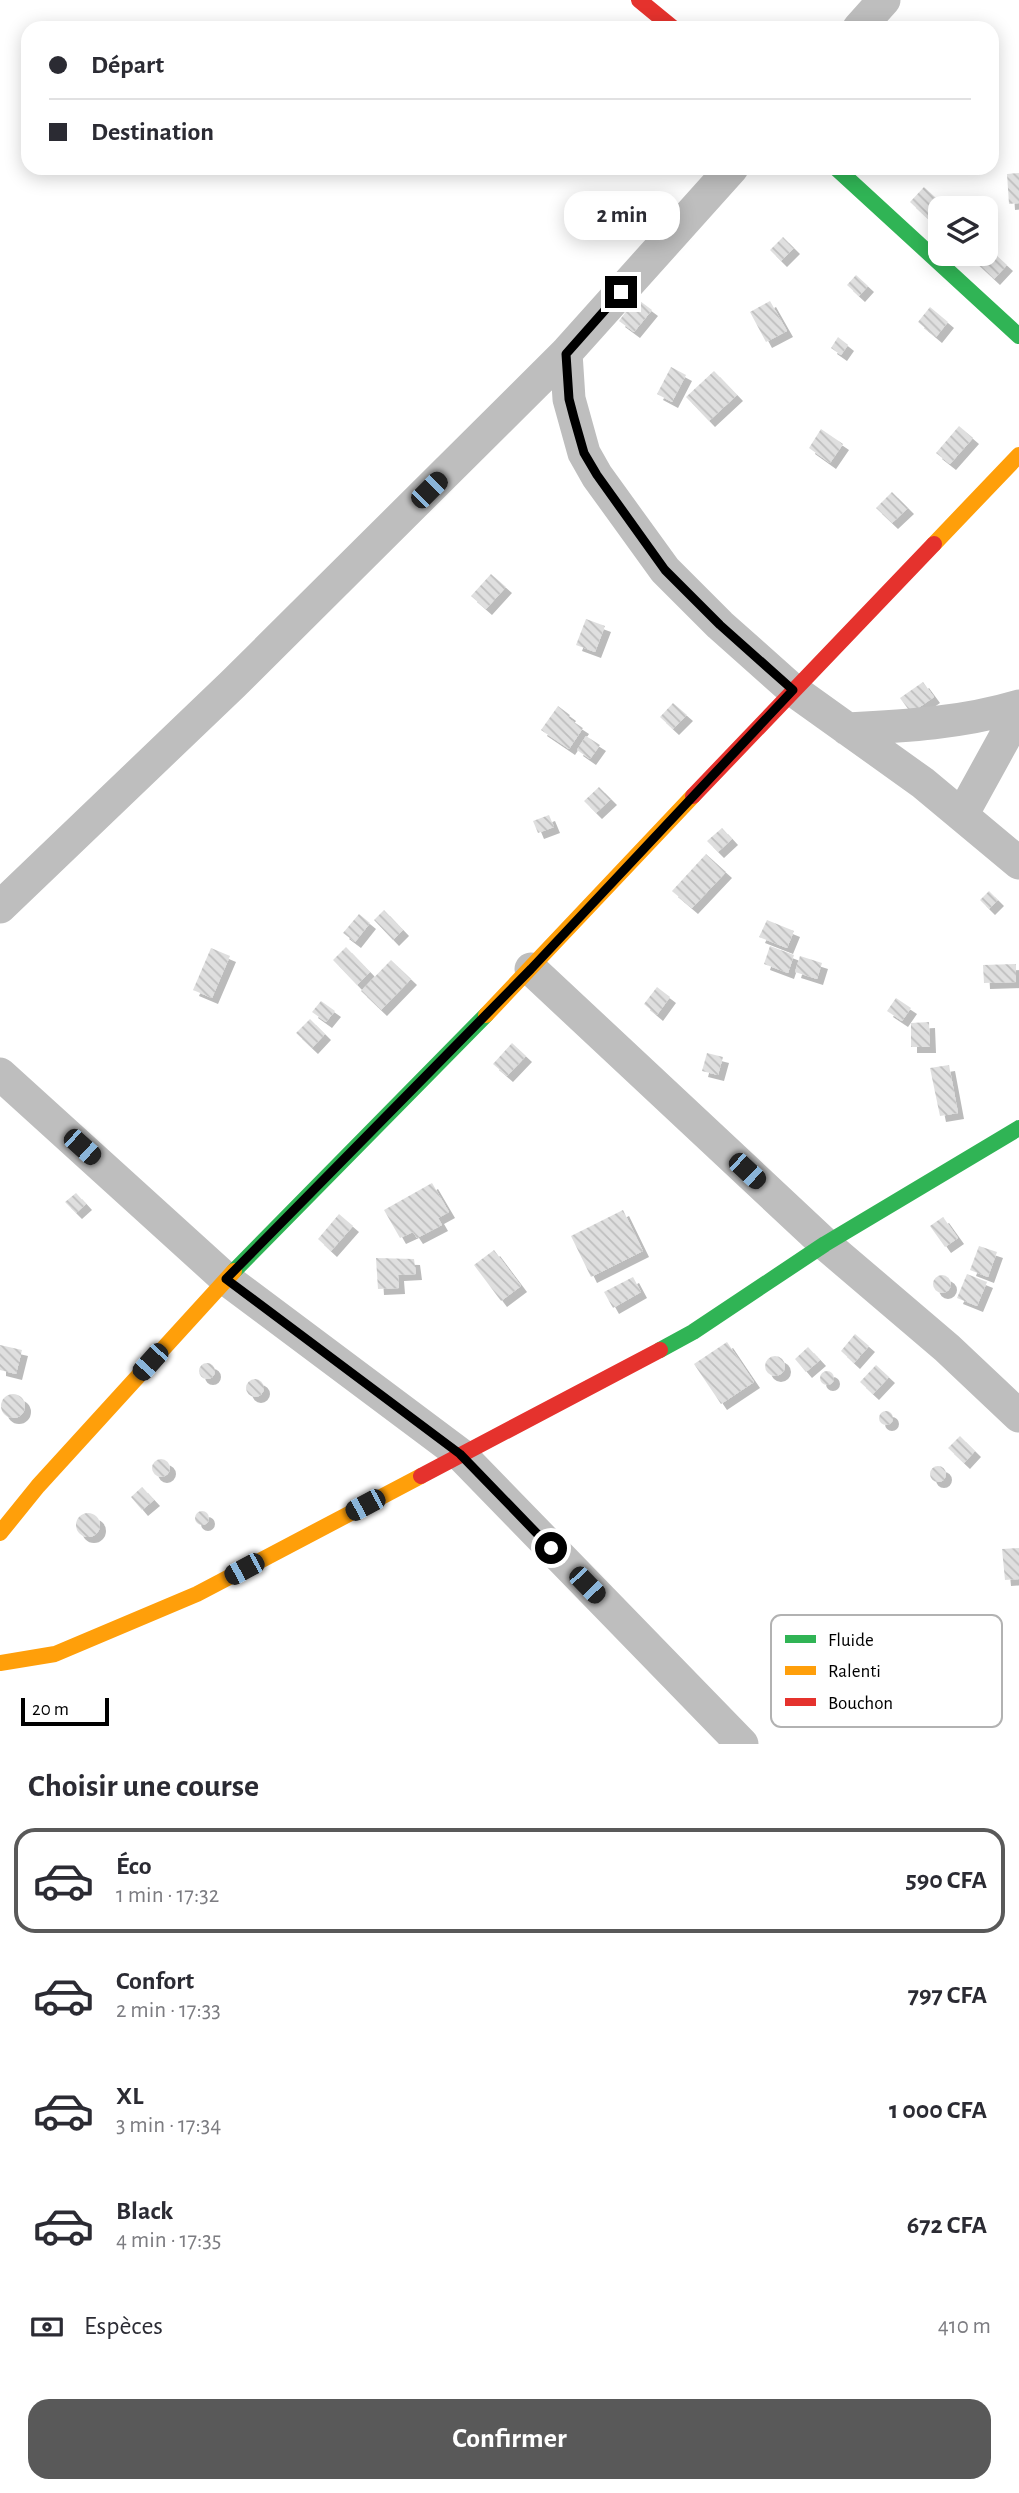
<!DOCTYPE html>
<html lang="fr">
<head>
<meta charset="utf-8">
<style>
  body { margin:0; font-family:"Alegreya Sans",sans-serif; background:#f7f7f7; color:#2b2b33; height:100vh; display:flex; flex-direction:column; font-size:26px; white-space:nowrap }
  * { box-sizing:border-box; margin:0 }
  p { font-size:23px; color:#7c7c81 }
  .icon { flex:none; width:38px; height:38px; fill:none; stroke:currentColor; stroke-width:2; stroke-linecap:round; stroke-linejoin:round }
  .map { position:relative; height:1744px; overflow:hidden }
  .sheet { display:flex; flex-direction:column; background:#fff; flex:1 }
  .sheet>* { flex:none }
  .banner { position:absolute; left:21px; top:21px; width:978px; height:154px; border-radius:21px; box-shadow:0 4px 18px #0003; display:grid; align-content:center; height:154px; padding:0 28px; background:#fff }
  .fabs { position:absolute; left:928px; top:196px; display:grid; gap:14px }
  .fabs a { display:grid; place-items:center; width:70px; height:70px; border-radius:14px; background:#fff; box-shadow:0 4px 18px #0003; font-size:35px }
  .scale { position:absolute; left:21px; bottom:18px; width:88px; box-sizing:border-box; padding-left:7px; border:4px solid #000; border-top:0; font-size:19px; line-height:24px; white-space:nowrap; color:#000; -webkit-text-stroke:5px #fff; paint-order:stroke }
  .end { position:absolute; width:32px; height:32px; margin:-16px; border:9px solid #000; background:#fff; box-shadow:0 0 0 4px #fff }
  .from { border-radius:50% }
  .bubble { position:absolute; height:49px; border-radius:21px; background:#fff; box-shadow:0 4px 18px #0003; font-size:23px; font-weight:600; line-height:49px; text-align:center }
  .car { position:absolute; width:21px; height:42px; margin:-21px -10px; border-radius:9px; box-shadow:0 0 5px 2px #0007; background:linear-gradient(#222 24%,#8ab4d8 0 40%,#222 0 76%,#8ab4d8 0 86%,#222 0) }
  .banner b { display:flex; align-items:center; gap:24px; height:66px; font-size:26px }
  .banner b+b { border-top:2px solid #e1e1e2 }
  .banner i { width:18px; height:18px; background:#2b2b33 }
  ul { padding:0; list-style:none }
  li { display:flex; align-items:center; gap:21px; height:105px; margin:0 14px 10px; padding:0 14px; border:4px solid transparent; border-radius:21px }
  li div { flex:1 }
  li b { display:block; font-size:26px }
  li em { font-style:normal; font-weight:600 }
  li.current { border-color:#595959 }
  li>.icon { width:63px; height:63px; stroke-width:1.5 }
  h2 { padding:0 28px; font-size:32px; line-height:84px }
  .pay { display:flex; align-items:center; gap:18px; height:77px; padding:0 28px; font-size:26px }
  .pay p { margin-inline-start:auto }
  .cta { display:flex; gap:14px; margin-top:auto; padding:14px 28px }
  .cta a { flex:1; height:80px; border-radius:21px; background:#595959; color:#fff; font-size:28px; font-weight:600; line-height:80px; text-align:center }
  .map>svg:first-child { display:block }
</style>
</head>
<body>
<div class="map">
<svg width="1019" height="1744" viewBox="0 0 1019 1744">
  <defs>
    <pattern id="building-back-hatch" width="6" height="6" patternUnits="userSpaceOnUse" patternTransform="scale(1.75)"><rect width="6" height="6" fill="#dfdfdf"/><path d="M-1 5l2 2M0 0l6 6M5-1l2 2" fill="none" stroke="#bebebe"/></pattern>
    <filter id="shadow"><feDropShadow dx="6" dy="6" stdDeviation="0" flood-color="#0004"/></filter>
  </defs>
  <rect width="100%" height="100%" fill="#fff"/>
  <!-- building -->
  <path fill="url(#building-back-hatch)" filter="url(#shadow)" d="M1019 173V203L1009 204 1007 174Z
    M924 187 947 208H940V230L910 202Z
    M783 237 794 248 781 261 770 250Z
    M985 245 1007 265 994 279 967 254H985Z
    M856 275 868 286 859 296 847 285Z
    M636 298 652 310 634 332 619 321Z
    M770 301 787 331 766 342 750 312Z
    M930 307 948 322 936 337 918 322Z
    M838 337 848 345 841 355 831 348Z
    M671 367 686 375 672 402 657 394Z
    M714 371 737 395 709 421 686 397Z
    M959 426 973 438 950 464 936 453Z
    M821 429 843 444 830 463 809 448Z
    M892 492 908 508 892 523 876 508Z
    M491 574 506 587 486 609 471 596Z
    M586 619 605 626 595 652 576 645Z
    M923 682 934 697 911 713 900 698Z
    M673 703 687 715 673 729 660 717Z
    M558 706 570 715 568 718 583 728 569 749 541 730Z
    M586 736 600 745 590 759 577 750Z
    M599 787 611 799 596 813 584 801Z
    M549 815 554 827 538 833 533 821Z
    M722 828 732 839 718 852 707 841Z
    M706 854 726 872 692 908 672 891Z
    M989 891 998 900 989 909 980 900Z
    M384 910 403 930 393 940 374 920Z
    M359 914 370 923 355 942 343 933Z
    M767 920 794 931 787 948 759 937Z
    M770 946 794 955 788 973 764 964Z
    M346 947 370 972 357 985 333 960Z
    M211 948 230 956 212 998 193 990Z
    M800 956 822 963 817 979 795 972Z
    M391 960 411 979 381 1010 361 991Z
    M1016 964V982L984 983 983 965Z
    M657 987 670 997 657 1015 644 1004Z
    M896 998 911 1008 902 1021 887 1011Z
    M321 1001 335 1011 326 1022 312 1012Z
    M310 1019 325 1034 312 1048 296 1033Z
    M929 1022 930 1047H911V1023Z
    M512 1043 526 1056 507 1076 493 1064Z
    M707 1053 723 1057 718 1075 702 1071Z
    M949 1065 958 1113 940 1116 930 1068Z
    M432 1183 449 1212 438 1218 442 1225 417 1238 413 1232 400 1238 384 1210Z
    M76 1193 86 1204 76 1213 65 1202Z
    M623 1210 643 1251 591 1277 571 1236Z
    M339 1214 353 1226 331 1251 318 1239Z
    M943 1217 958 1238 945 1247 930 1226Z
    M979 1246 997 1252 988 1277 970 1270Z
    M494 1250 521 1286 501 1301 474 1265Z
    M376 1258 414 1259 416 1274 398 1275 399 1288 378 1289Z
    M967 1274 987 1282 977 1306 957 1298Z
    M933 1284a9 9 0 1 1 18 0a9 9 0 1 1-18 0Z
    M633 1277 641 1292 613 1308 604 1292Z
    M855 1334 869 1346 854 1363 841 1351Z
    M727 1342 754 1382 721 1404 694 1364Z
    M0 1345 22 1350 16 1374 0 1370Z
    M808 1347 820 1360 806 1372 795 1359Z
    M765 1366a10 10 0 1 1 20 0a10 10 0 1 1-20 0Z
    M199 1371a8 8 0 1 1 16 0a8 8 0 1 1-16 0Z
    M876 1365 889 1377 873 1394 860 1382Z
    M820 1378a7 7 0 1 1 14 0a7 7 0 1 1-14 0Z
    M246 1388a9 9 0 1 1 18 0a9 9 0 1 1-18 0Z
    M1 1406a12 12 0 1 1 24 0a12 12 0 1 1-24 0Z
    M879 1418a7 7 0 1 1 14 0a7 7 0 1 1-14 0Z
    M960 1436 975 1451 964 1463 948 1448Z
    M152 1468a9 9 0 1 1 18 0a9 9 0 1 1-18 0Z
    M930 1474a8 8 0 1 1 16 0a8 8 0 1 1-16 0Z
    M142 1487 154 1500 142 1510 131 1497Z
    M195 1518a7 7 0 1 1 14 0a7 7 0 1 1-14 0Z
    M76 1525a12 12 0 1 1 24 0a12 12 0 1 1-24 0Z
    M1019 1548V1579L1005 1580 1002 1549Z"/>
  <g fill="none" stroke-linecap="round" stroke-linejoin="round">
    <!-- street -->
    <path stroke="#bebebe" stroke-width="33" d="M859 28 884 0
      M566 353 569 399 584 453 597 476 665 570 720 625 793 690 923 783 1019 863
      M847 729C906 726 962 723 1019 706
      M962 815 1005 737 1019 718
      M0 907 233 684 566 353 732 168
      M531 969 825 1244 947 1348 1019 1416
      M0 1074 226 1279 460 1454 742 1744"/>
    <!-- fast -->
    <path stroke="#30b455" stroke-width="16" d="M836 168 1019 336
      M234 1271 486 1015
      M660 1350 693 1332 825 1244 1019 1128"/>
    <!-- slow -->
    <path stroke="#ff9f0a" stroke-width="16" d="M934 544 1019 455
      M486 1015 693 796
      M0 1533 38 1486 234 1271
      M0 1663 55 1654 197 1594 421 1476"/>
    <!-- jam -->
    <path stroke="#e5322d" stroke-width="16" d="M639 0 673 28
      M693 796 934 544
      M421 1476 660 1350"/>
  </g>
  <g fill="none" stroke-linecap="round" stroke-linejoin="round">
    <!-- route -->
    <path stroke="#000" stroke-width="9" d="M551 1548 460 1454 226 1279 531 969 793 690 720 625 665 570 597 475 584 453 574 418 569 399 566 354 621 292"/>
  </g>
  <!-- legend -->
  <rect x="771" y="1615" width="231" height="112" rx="10" fill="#fff" stroke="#b2b2b2" stroke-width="2"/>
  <rect x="785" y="1635" width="31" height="8" fill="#30b455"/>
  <rect x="785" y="1666" width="31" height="9" fill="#ff9f0a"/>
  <rect x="785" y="1698" width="31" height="8" fill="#e5322d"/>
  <g font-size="19" fill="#000">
    <text x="828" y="1646">Fluide</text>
    <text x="828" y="1677">Ralenti</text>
    <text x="828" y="1709">Bouchon</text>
  </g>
</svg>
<div class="fabs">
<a><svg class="icon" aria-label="layers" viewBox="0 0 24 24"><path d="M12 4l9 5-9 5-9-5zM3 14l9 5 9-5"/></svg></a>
</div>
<div class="scale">20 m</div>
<i class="end from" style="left:551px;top:1548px"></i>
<i class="end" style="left:621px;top:292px"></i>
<div class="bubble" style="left:564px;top:191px;width:116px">2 min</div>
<i class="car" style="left:429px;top:490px;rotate:45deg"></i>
<i class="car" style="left:82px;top:1147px;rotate:132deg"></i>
<i class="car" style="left:747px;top:1171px;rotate:133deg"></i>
<i class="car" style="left:150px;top:1362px;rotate:222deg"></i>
<i class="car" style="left:365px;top:1505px;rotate:242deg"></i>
<i class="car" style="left:244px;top:1569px;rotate:242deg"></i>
<i class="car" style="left:587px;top:1585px;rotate:136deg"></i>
<div class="banner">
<b><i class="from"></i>Départ</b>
<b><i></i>Destination</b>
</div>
</div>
<section class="sheet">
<h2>Choisir une course</h2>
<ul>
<li class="current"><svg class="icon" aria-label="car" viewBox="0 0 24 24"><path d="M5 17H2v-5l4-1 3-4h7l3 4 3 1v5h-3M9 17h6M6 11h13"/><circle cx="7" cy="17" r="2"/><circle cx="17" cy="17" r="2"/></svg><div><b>Éco</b><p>1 min · 17:32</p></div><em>590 CFA</em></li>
<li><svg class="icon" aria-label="car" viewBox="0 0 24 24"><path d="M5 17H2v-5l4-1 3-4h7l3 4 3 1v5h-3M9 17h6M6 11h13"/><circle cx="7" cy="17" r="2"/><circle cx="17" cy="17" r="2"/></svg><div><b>Confort</b><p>2 min · 17:33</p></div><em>797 CFA</em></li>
<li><svg class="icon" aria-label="car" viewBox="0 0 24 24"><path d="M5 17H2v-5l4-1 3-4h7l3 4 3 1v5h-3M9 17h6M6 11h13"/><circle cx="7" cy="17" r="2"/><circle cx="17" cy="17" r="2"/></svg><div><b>XL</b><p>3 min · 17:34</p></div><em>1 000 CFA</em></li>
<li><svg class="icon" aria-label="car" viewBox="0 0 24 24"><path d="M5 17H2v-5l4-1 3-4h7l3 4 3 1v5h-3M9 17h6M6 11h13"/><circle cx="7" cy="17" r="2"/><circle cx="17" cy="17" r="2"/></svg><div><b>Black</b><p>4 min · 17:35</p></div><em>672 CFA</em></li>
</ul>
<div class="pay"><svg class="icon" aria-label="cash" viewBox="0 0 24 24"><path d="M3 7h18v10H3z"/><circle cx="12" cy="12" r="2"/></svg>Espèces<p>410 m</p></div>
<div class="cta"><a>Confirmer</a></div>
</section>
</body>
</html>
